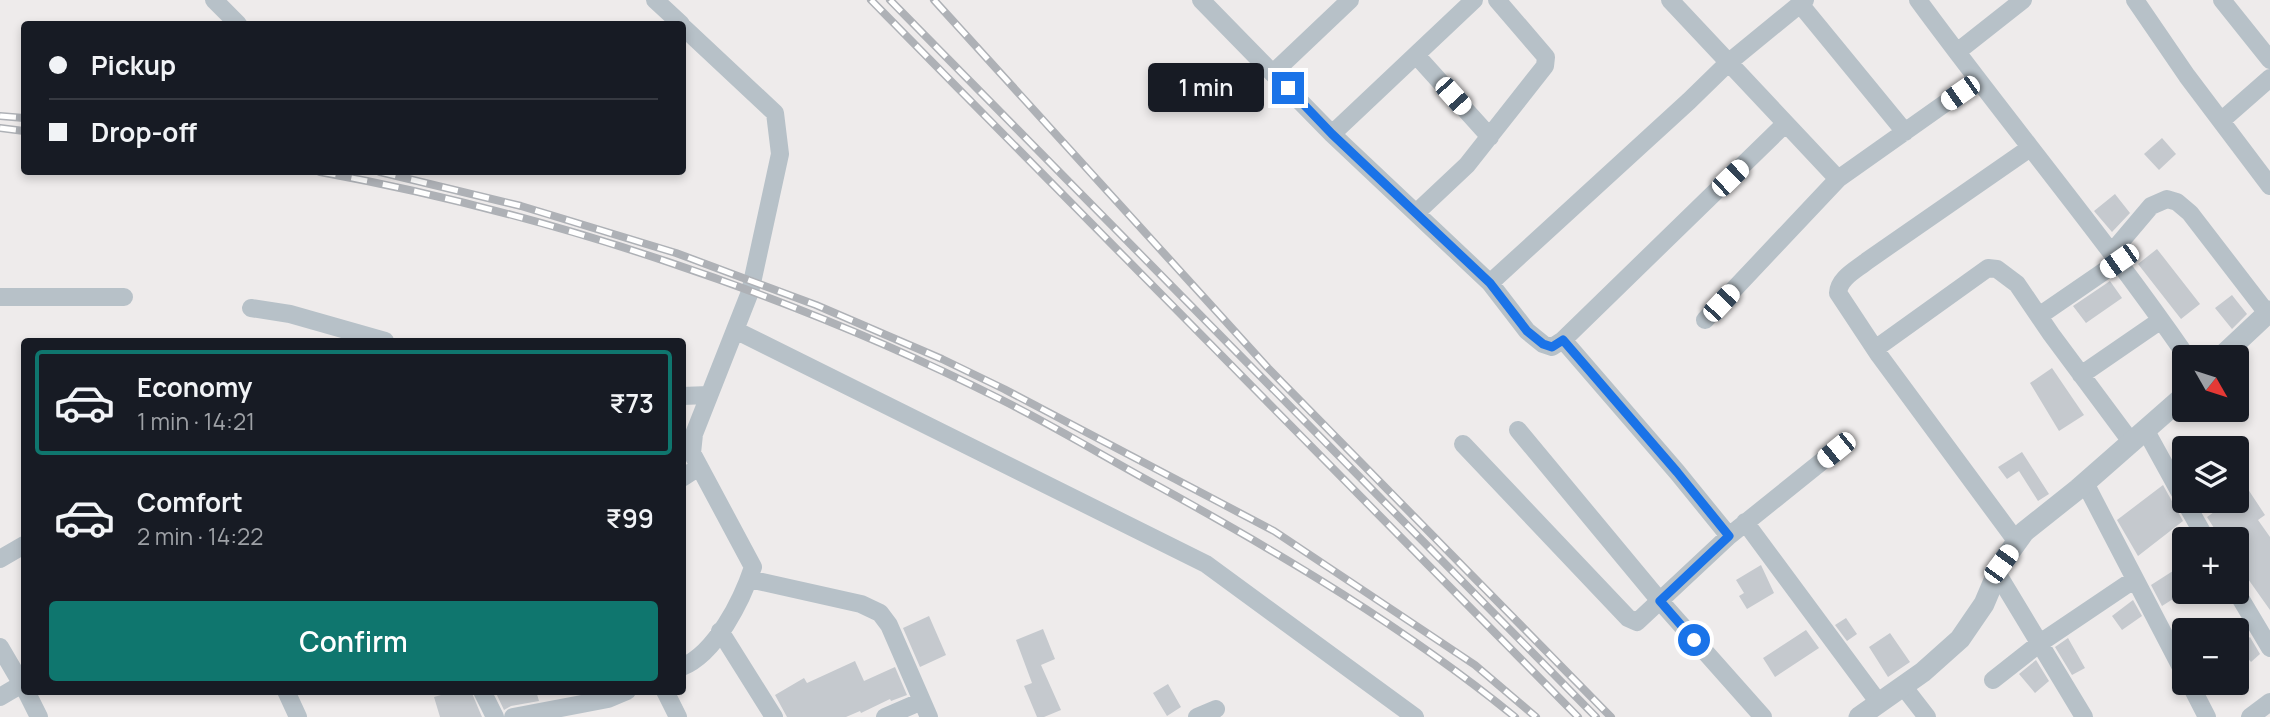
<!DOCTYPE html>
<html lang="en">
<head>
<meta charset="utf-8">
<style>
  body { margin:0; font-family:Manrope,sans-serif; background:#242831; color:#f1f3f6; height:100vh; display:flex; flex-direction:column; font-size:26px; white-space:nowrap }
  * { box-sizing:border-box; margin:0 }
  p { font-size:23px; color:#9ea1a6 }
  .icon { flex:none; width:38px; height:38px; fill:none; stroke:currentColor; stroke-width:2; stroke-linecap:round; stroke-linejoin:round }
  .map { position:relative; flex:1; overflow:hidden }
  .side { position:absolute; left:21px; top:338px; width:665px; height:357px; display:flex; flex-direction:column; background:#171b24; border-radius:7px; box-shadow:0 4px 10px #0003 }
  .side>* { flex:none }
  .top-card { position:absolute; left:21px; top:21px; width:665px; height:154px; border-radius:7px; box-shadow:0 4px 10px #0003; display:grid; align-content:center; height:154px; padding:0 28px; background:#171b24 }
  .needle { width:46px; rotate:129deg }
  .buttons { position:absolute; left:2172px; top:345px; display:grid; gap:14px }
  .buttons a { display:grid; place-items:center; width:77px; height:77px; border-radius:7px; background:#171b24; box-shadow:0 4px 10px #0003; font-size:35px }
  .end { position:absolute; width:32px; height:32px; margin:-16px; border:9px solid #1a73e8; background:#fff; box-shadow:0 0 0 4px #fff }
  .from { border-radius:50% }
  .bubble { position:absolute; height:49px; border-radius:7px; background:#171b24; box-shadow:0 4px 10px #0003; font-size:23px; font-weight:600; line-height:49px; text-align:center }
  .car { position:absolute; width:21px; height:42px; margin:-21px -10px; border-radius:9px; box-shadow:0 0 5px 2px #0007; background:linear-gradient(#fff 24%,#345 0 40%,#fff 0 76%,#345 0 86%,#fff 0) }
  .top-card b { display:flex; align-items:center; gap:24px; height:66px; font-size:26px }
  .top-card b+b { border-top:2px solid #363941 }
  .top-card i { width:18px; height:18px; background:#f1f3f6 }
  ul { padding:12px 0 0; list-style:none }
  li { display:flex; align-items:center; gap:21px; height:105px; margin:0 14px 10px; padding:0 14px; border:4px solid transparent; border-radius:7px }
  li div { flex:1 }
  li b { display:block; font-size:26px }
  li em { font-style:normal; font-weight:600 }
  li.active { border-color:#0f766e }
  li>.icon { width:63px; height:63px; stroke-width:1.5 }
  .action { display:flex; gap:14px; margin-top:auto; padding:14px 28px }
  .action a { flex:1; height:80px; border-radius:7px; background:#0f766e; color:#fff; font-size:28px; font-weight:600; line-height:80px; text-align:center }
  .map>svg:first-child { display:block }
</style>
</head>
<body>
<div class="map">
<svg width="2270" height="717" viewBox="0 0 2270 717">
  <rect width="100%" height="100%" fill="#eeebeb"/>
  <!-- building -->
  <path fill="#c5c9ce" d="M2162 138 2176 154 2159 170 2144 154Z
    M2115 194 2130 213 2112 232 2094 211Z
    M2157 249 2200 304 2181 319 2138 264Z
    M2110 281 2122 298 2086 323 2073 306Z
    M2232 295 2247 314 2232 329 2215 308Z
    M2052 368 2084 415 2059 431 2030 383Z
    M2022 452 2049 494 2038 501 2019 471 2007 479 1998 467Z
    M2236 471 2265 515 2258 520 2270 537V610L2236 562V539H2221L2207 517 2231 500H2236Z
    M2163 485 2183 521 2138 556 2117 520Z
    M1761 565 1774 593 1747 609 1739 596 1744 593 1736 580Z
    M2176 569 2184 581V592L2162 606 2151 585Z
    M2133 600 2142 616 2122 630 2112 616Z
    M929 616 946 655 920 667 903 628Z
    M1846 618 1857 634 1847 641 1835 625Z
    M1043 629 1055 659 1041 665 1061 710 1044 717H1037L1024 686 1032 683 1016 640Z
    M1806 630 1819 648 1775 677 1763 658Z
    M1890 633 1910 662 1888 677 1869 647Z
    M2250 637 2260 654 2251 662 2238 647Z
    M2068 638 2085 668 2072 675 2055 647Z
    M2036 660 2049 681 2035 693 2019 674Z
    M855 661 864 681 895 667 907 695 891 701 890 699 861 713 860 711 846 717H787L775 695 804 678 807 683Z
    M1168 684 1181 707 1167 716 1153 693Z
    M455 691H471L482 717H440L434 697Z
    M495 691H536L539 701 511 706 504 710Z"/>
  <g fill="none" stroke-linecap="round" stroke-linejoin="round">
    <!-- minor -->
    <path stroke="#b7c1c8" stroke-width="18" d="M214 0 238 24
      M655 0 681 24
      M1201 0 1332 134 1490 283 1527 331 1543 344 1552 347 1563 340 1785 124
      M1670 0 1838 179
      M1918 0C2006 120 2102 234 2187 357
      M2135 0 2187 76 2270 186
      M2222 0 2270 60
      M1800 4 1905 132
      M682 26 775 113 780 154 750 292 694 434 692 453 753 567C742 600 716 653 682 667
      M1957 52 2023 0
      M1416 55 1490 137
      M1273 73 1350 0
      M2221 121 2270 78
      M1332 134 1474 0
      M1416 213 1467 165 1545 66 1546 57 1497 0
      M2112 252 2151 206 2167 199 2177 202 2190 213 2267 313
      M1490 283 1689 101 1728 63 1805 0
      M0 297H124
      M251 308 290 314 385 341
      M2039 316 2119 261
      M1705 320 1838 179 1978 80
      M735 330 1206 564 1415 717
      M1563 340 1677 472 1729 536
      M1875 349 1988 268 1997 269 2017 284 2051 334 2132 443
      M2081 375 2161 320
      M682 396 709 395
      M1518 430 1660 601 1763 717
      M2146 431 2184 500
      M1463 444 1628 618 1637 622 1729 536 1836 450
      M682 478 699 467
      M2085 483 2184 673
      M2184 500 2206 539
      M1745 522 1879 703
      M2017 542 1879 355 1838 293C1839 278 1856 270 1867 261L2030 148
      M0 559 24 545
      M1997 573 2084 717
      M749 579 861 604 880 613 889 625 929 717
      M2236 591 2270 648
      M720 631 774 717
      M0 647 24 688
      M1993 680 2040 643 2135 579
      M2189 682 2207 717
      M1903 686 1927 717
      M26 691 39 717
      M286 691 298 717
      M482 691 495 717
      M665 691 678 717
      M0 697 22 684
      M513 717 608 699 627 691
      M885 717 922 701
      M1197 717 1216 709
      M2250 717 2270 702"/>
    <!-- tertiary -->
    <path stroke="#b7c1c8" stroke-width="21" d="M2221 357 2270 311
      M1859 717 1923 672 1960 639 1984 604 2001 564 2024 532 2078 489 2184 396"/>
    <defs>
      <path id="rail" d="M871 0 1578 717
        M890 0 1596 717
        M934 0 1268 368 1611 717
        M0 116 24 118
        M0 128 24 131
        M320 172C547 213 794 295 1000 399 1054 426 1105 457 1158 486 1281 554 1406 628 1515 717
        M380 172 521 206 676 253 816 305 942 359 1004 389 1274 531 1475 665 1536 717"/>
    </defs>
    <!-- rail casing -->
    <use href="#rail" stroke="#aeb1b6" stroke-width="8"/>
    <!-- rail -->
    <use href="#rail" stroke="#fff" stroke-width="5" stroke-dasharray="16" stroke-linecap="butt"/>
  </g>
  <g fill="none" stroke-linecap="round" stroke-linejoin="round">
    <!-- route -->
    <path stroke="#1a73e8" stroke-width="9" d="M1288 88 1332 134 1490 283 1527 331 1543 344 1552 347 1563 340 1677 472 1729 536 1660 601 1694 640"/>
  </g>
</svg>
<div class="buttons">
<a><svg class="needle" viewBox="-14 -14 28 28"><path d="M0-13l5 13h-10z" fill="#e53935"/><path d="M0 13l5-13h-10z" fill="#9ea1a6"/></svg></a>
<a><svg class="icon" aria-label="layers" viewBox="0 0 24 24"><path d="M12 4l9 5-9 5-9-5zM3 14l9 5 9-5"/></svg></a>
<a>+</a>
<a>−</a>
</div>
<i class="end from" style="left:1694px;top:640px"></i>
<i class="end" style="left:1288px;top:88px"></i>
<div class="bubble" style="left:1148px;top:63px;width:116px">1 min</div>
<i class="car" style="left:1960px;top:93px;rotate:235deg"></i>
<i class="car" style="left:1453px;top:96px;rotate:138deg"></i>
<i class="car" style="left:1730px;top:178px;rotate:46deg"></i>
<i class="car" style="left:2119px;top:261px;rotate:235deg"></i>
<i class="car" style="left:1721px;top:303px;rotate:43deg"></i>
<i class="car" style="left:1836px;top:450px;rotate:231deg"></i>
<i class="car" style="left:2001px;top:564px;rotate:36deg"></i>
<div class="top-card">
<b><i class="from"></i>Pickup</b>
<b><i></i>Drop-off</b>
</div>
<section class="side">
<ul>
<li class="active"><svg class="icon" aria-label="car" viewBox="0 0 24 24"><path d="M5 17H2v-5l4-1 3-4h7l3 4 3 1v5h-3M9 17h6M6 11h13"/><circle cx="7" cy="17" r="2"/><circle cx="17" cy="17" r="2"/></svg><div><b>Economy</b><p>1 min · 14:21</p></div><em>₹73</em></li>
<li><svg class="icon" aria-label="car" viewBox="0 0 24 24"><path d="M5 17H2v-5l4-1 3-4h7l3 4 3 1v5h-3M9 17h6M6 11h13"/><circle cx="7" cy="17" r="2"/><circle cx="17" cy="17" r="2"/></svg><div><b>Comfort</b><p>2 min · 14:22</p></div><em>₹99</em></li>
</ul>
<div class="action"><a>Confirm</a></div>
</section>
</div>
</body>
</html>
